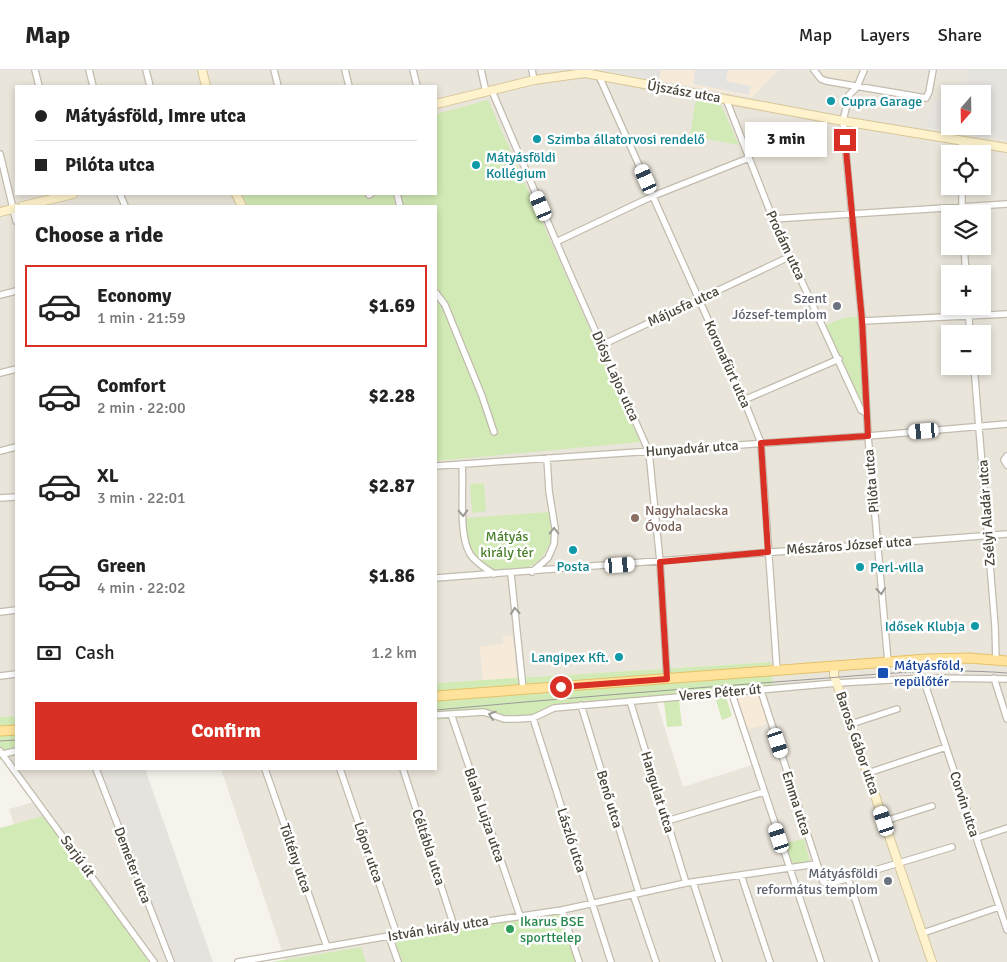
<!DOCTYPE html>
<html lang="en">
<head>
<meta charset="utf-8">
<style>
  body { margin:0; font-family:Signika,sans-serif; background:#f2f2f2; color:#222; height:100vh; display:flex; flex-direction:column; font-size:19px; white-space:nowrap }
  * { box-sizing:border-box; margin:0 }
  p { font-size:16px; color:#767676 }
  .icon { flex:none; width:28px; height:28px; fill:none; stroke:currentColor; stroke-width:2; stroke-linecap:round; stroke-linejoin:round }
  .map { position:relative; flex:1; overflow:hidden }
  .details { position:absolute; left:15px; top:135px; width:422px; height:565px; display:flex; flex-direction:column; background:#fff; border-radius:0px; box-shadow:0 2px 8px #0003 }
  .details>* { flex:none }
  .banner { position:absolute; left:15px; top:15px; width:422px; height:110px; border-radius:0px; box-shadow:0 2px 8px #0003; display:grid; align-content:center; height:110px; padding:0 20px; background:#fff }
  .needle { width:32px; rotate:200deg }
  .fabs { position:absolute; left:941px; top:15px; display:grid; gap:10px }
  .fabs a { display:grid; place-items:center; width:50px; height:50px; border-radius:0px; background:#fff; box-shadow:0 2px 8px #0003; font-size:25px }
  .end { position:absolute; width:22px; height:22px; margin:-11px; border:6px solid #d93025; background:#fff; box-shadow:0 0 0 2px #fff }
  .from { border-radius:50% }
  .bubble { position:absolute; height:35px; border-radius:0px; background:#fff; box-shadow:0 2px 8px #0003; font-size:16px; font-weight:800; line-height:35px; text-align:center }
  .car { position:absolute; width:15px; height:30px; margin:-15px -8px; border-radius:6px; box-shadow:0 0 4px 1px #0007; background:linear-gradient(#fff 24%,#345 0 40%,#fff 0 76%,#345 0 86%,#fff 0) }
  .banner b { display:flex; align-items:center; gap:18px; height:48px; font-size:19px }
  .banner b+b { border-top:1px solid #e0e0e0 }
  .banner i { width:12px; height:12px; background:#222 }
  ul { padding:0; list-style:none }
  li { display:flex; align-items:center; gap:15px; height:82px; margin:0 10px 8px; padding:0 10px; border:2px solid transparent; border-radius:0px }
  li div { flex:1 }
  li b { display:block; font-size:19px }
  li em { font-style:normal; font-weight:800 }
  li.on { border-color:#d93025 }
  li>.icon { width:45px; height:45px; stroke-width:1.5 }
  h2 { padding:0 20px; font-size:22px; line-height:60px }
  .pay { display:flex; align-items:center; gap:12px; height:55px; padding:0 20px; font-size:19px }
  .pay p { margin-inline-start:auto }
  .action { display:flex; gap:10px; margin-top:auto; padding:10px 20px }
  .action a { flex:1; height:58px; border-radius:0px; background:#d93025; color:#fff; font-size:20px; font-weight:800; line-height:58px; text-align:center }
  header { display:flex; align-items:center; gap:30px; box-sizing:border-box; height:70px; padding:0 25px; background:#fff; border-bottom:1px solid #e0e0e0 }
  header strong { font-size:24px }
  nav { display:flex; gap:28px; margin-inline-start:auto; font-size:18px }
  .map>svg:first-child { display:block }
</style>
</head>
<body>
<header>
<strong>Map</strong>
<nav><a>Map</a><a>Layers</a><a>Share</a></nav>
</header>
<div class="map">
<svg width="1007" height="892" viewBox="0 0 1007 892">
  <rect width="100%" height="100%" fill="#f6f3ec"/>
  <!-- residential -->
  <path fill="#eae5da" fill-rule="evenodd" d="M0 0H599L752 27 778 0H968L964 24H950V32L932 30 927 58 1007 70V892H366L361 877 285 890 221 699H436V650L489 645 502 651 503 654 557 641 657 633 683 717 752 695 730 629 759 621 771 592 517 608 512 566 504 574 480 578 483 610 436 613V136H16V646L0 647ZM16 16H436V124H16ZM950 84H982V116H950ZM950 144H982V176H950ZM950 204H982V236H950ZM950 264H982V296H950Z
    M16 686V699H99L169 892H149L44 747 14 754 9 739 34 732 3 690Z"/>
  <!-- commercial -->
  <path fill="#f7ead8" d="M661 0H778L752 27 659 11Z
    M512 566 517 608 483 610 480 577 503 574V567Z
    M759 621 767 654 746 660 736 627Z"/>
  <!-- industrial -->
  <path fill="#e6e2dd" d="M599 0H661L659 11Z
    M968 0H1007V70L927 58 932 29 950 32V56H982V24H964Z
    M99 699H145L213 892H169Z"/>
  <!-- education -->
  <path fill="#efe8d6" d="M819 0H862L857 12 825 6Z"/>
  <!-- green -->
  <path fill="#d2eab5" d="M696 29 720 33 739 75 690 66Z
    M488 30 640 372 436 391V136H248L242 124H436V44Z
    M861 246 864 331 858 332 824 256 843 248Z
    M484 413 486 441 472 443 470 414Z
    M549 442C550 448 552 455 552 461 548 516 463 520 465 448Z
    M771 592 773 619 730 629 728 624 679 630 682 656 667 657 664 632 557 641 530 651 503 654 502 651 489 645 436 650V613Z
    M726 627 732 646 722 650 716 630Z
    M16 646V686L0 690V647Z
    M44 746 149 892H0V758Z
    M804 769 810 792 791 794 784 773Z
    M558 844 561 847 576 892H402L394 868Z
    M361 877 366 892H272Z"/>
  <!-- parking -->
  <path fill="#e5e3e0" d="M695 0H728L726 11 751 16 749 25 693 14Z"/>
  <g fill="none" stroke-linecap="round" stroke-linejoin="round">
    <defs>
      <path id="street" d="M35 0 39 16
        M89 0 93 16
        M146 0 150 16
        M274 0 278 16
        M345 0 349 16
        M413 0 417 16
        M481 0 486 22
        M532 0 534 10
        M814 0 821 9 826 11 926 28 929 22 933 0
        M864 0 857 17 849 25 843 51 862 251 868 366 888 592
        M599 6 744 330 761 373 777 601
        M492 21 567 197 649 382 660 492 667 609
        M726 29 773 149 861 340 866 343
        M962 70V84
        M0 84 16 151
        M962 116V144
        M120 124 125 136
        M397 124 400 136
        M369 125 371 124
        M773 149 1007 134
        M556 172 653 126 749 88
        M964 176 966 204
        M436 223 445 235 482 326 494 362
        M0 225 16 221
        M968 236 970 264
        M862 251 1007 244
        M602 275 791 186
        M974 296 995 556 996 590
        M0 303 16 299
        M744 330 839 289
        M0 381 16 377
        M1007 386 1004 390 1007 395
        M462 394C464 419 458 464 470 484 476 493 485 498 494 504
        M436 396 868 366 1007 354
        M0 428 16 427
        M532 502 548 488 554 474 555 458 549 421 547 388
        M511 504 523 619
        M436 508 1007 464
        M0 542 16 540
        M0 606 16 604
        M923 608 1007 860
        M994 608 1007 649
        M760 618 823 812 829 814 952 777
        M731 621 821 892
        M630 631 686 813
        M581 635 639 823
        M451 644 520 846
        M436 645 484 642 504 649H517L533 648 554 638 837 613 926 608 1007 609
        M533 648 611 892
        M851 654 897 639
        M0 681 154 892
        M3 684 16 681
        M96 699 171 892
        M265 699 327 877
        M340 699 397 865
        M403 699 454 856
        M868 703 946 677
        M667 751 764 722
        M885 751 932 736
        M977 768 1007 758
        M741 805 770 892
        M848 808 876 892
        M693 812 719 892
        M633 824 656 892
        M562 840 579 892
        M923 863 999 837
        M389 866 398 892
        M238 892 389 866 562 840 686 813 816 794"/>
      <path id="secondary" d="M202 0 206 16
        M436 34 534 10 585 3 843 51 1007 78
        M236 124 242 136
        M23 136 73 124
        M0 142 16 138
        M834 596V605L932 892"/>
      <path id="primary" d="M436 626 927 589 969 588 1007 591
        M0 661 16 660"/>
    </defs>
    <!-- street casing -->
    <use href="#street" stroke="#c2bbae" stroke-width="8"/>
    <!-- secondary casing -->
    <use href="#secondary" stroke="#d6c79b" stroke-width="10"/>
    <!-- primary casing -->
    <use href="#primary" stroke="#e6c16a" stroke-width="11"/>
    <!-- street -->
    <use href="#street" stroke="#fff" stroke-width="5.5"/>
    <!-- secondary -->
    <use href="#secondary" stroke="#fff3cd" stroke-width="8"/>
    <!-- primary -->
    <use href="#primary" stroke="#ffe39c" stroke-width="9"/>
    <!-- tram -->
    <path stroke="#9a9a9a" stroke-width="1" d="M436 640C553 629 670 620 788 611 860 606 934 597 1007 603
      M0 671 16 670"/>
  </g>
  <!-- one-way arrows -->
  <defs><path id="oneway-chevron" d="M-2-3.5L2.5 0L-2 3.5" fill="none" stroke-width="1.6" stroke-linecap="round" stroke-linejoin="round" transform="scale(1.25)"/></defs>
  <g stroke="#9c9892">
    <use href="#oneway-chevron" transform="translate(463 443) rotate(88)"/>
    <use href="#oneway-chevron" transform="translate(554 461) rotate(-90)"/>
    <use href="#oneway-chevron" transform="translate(881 521) rotate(84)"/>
    <use href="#oneway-chevron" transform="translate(515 541) rotate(-95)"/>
    <use href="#oneway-chevron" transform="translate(492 645) rotate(-161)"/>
  </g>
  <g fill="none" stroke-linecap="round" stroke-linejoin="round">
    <!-- route -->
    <path stroke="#d93025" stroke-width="6" d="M561 617 667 609 660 492 768 482 761 373 868 366 862 250 845 70"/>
  </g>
  <!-- markers -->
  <g fill="#0f9aa8" stroke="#fff" stroke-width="2">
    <circle cx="831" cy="31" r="5"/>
    <circle cx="537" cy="69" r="5"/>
    <circle cx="476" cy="95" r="5"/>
    <circle cx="573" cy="480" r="5"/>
    <circle cx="860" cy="497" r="5"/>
    <circle cx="975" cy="556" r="5"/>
    <circle cx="619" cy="587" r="5"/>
  </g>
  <g fill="#6b7280" stroke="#fff" stroke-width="2">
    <circle cx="837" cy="236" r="5"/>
    <circle cx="888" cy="811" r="5"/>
  </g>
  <circle fill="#8d6e63" stroke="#fff" stroke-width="2" cx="635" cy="448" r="5"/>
  <rect fill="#1a4fb4" stroke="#fff" stroke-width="2" x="877" y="597" width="12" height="12" rx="2.5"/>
  <circle fill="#2e9e5b" stroke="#fff" stroke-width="2" cx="510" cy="859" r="5"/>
  <g text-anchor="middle" stroke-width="5" stroke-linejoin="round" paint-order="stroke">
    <!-- street labels -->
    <g font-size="14" fill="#4b4439" stroke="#fff">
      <text transform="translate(684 21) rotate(10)" y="5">Újszász utca</text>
      <text transform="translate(786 175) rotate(65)" y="5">Prodám utca</text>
      <text transform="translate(683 236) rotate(-25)" y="5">Májusfa utca</text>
      <text transform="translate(728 294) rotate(66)" y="5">Koronafürt utca</text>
      <text transform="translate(616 306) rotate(66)" y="5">Diósy Lajos utca</text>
      <text transform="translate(692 378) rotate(-4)" y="5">Hunyadvár utca</text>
      <text transform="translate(871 411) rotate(-95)" y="5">Pilóta utca</text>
      <text transform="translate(986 443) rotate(-94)" y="5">Zsélyi Aladár utca</text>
      <text transform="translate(849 475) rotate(-4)" y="5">Mészáros József utca</text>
      <text transform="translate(720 622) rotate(-5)" y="5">Veres Péter út</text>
      <text transform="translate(858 673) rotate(71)" y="5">Baross Gábor utca</text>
      <text transform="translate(658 722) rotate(73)" y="5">Hangulat utca</text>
      <text transform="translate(610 729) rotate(73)" y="5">Benő utca</text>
      <text transform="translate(797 733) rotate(72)" y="5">Emma utca</text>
      <text transform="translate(965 734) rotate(72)" y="5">Corvin utca</text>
      <text transform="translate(485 745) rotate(71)" y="5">Blaha Lujza utca</text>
      <text transform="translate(572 770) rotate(72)" y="5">László utca</text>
      <text transform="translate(429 777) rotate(72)" y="5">Céltábla utca</text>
      <text transform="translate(369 782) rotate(71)" y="5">Lőpor utca</text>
      <text transform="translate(78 786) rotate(54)" y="5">Sarjú út</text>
      <text transform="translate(296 788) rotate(71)" y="5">Töltény utca</text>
      <text transform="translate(133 795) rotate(69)" y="5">Demeter utca</text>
      <text transform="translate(438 858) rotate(-9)" y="5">István király utca</text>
    </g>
    <!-- culture labels -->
    <g font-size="14" fill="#0d838f" stroke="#fff" text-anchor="start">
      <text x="841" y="36">Cupra Garage</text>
      <text x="547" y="74">Szimba állatorvosi rendelő</text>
      <text x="486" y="92">Mátyásföldi<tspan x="486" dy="16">Kollégium</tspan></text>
      <text x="573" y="501" text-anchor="middle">Posta</text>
      <text x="870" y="502">Perl-villa</text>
      <text x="965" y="561" text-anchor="end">Idősek Klubja</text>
      <text x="609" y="592" text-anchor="end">Langipex Kft.</text>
    </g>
    <!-- worship labels -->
    <g font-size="14" fill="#5b616d" stroke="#fff" text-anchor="end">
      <text x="827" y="233">Szent<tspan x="827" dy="16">József-templom</tspan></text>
      <text x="878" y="808">Mátyásföldi<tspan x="878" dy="16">református templom</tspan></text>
    </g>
    <!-- education labels -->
    <g font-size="14" fill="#785e54" stroke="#fff" text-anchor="start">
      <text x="645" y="445">Nagyhalacska<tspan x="645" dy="16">Óvoda</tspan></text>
    </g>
    <!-- park labels -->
    <g font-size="14" fill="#4a7f2a" stroke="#fff">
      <text x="507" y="471">Mátyás<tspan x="507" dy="16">király tér</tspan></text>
    </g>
    <!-- transit labels -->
    <g font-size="14" fill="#164399" stroke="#fff" text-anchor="start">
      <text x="894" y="600">Mátyásföld,<tspan x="894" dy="16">repülőtér</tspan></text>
    </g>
    <!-- leisure labels -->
    <g font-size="14" fill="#27864d" stroke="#fff" text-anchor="start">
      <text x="520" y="856">Ikarus BSE<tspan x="520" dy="16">sporttelep</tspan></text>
    </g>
  </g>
</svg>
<div class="fabs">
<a><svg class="needle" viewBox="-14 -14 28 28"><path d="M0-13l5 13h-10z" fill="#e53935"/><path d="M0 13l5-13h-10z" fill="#767676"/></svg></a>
<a><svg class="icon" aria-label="locate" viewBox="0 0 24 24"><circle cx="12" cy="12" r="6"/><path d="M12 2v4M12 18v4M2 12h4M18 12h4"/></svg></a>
<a><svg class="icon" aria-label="layers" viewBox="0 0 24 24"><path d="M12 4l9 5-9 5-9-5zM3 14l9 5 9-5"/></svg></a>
<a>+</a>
<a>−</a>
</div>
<i class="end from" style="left:561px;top:617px"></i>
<i class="end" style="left:845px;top:70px"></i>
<div class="bubble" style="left:745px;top:52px;width:82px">3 min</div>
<i class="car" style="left:646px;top:109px;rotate:336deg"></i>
<i class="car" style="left:541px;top:136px;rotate:337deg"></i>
<i class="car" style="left:924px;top:361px;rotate:265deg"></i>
<i class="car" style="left:620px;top:495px;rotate:86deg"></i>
<i class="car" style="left:778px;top:673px;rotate:162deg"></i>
<i class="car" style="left:884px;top:751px;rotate:342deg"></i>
<i class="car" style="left:779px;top:768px;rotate:342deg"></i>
<div class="banner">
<b><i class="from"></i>Mátyásföld, Imre utca</b>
<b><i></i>Pilóta utca</b>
</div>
<section class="details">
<h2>Choose a ride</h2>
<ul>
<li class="on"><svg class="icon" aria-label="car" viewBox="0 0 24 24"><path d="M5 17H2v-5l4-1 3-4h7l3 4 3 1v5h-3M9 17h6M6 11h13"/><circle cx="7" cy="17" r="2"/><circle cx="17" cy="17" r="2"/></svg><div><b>Economy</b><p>1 min · 21:59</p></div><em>$1.69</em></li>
<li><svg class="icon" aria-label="car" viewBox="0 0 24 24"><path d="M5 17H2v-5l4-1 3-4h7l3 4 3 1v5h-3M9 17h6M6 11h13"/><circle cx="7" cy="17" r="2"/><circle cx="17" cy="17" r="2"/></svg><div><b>Comfort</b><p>2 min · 22:00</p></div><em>$2.28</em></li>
<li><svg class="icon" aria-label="car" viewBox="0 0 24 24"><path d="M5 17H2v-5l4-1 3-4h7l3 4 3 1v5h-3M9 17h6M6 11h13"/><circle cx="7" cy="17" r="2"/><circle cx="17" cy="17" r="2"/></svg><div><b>XL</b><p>3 min · 22:01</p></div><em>$2.87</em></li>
<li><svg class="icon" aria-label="car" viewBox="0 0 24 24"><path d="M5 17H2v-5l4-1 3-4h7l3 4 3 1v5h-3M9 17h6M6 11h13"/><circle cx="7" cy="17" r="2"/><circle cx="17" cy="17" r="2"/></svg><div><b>Green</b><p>4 min · 22:02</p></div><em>$1.86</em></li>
</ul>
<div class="pay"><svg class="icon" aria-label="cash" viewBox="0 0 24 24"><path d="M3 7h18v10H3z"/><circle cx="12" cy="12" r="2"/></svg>Cash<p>1.2 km</p></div>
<div class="action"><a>Confirm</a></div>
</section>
</div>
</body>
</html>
